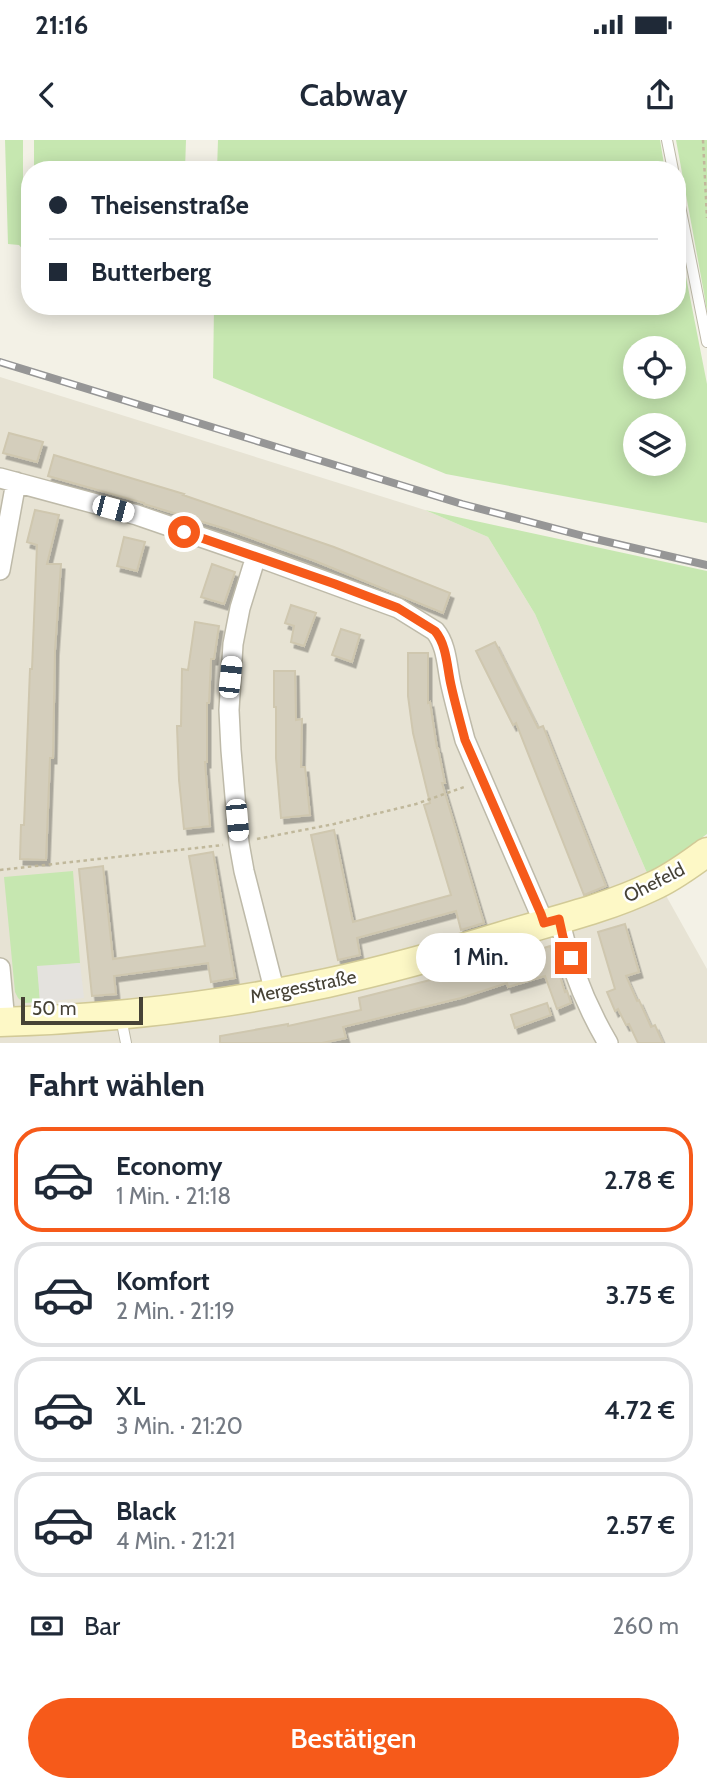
<!DOCTYPE html>
<html lang="de">
<head>
<meta charset="utf-8">
<style>
  body { margin:0; font-family:Cabin,sans-serif; background:#f2f2f3; color:#1f2937; height:100vh; display:flex; flex-direction:column; font-size:26px; white-space:nowrap }
  * { box-sizing:border-box; margin:0 }
  p { font-size:23px; color:#747a83 }
  .icon { flex:none; width:38px; height:38px; fill:none; stroke:currentColor; stroke-width:2; stroke-linecap:round; stroke-linejoin:round }
  .map { position:relative; height:903px; overflow:hidden }
  .details { display:flex; flex-direction:column; background:#fff; flex:1 }
  .details>* { flex:none }
  .banner { position:absolute; left:21px; top:21px; width:665px; height:154px; border-radius:28px; box-shadow:0 4px 18px #0003; display:grid; align-content:center; height:154px; padding:0 28px; background:#fff }
  .fabs { position:absolute; left:623px; top:196px; display:grid; gap:14px }
  .fabs a { display:grid; place-items:center; width:63px; height:63px; border-radius:50%; background:#fff; box-shadow:0 4px 18px #0003; font-size:35px }
  .scale { position:absolute; left:21px; bottom:18px; width:122px; box-sizing:border-box; padding-left:7px; border:4px solid #464236; border-top:0; font-size:19px; line-height:24px; white-space:nowrap; color:#464236; -webkit-text-stroke:5px #fff; paint-order:stroke }
  .end { position:absolute; width:32px; height:32px; margin:-16px; border:9px solid #f65a1a; background:#fff; box-shadow:0 0 0 4px #fff }
  .from { border-radius:50% }
  .bubble { position:absolute; height:49px; border-radius:24px; background:#fff; box-shadow:0 4px 18px #0003; font-size:23px; font-weight:600; line-height:49px; text-align:center }
  .car { position:absolute; width:21px; height:42px; margin:-21px -10px; border-radius:9px; box-shadow:0 0 5px 2px #0007; background:linear-gradient(#fff 24%,#345 0 40%,#fff 0 76%,#345 0 86%,#fff 0) }
  .banner b { display:flex; align-items:center; gap:24px; height:66px; font-size:26px }
  .banner b+b { border-top:2px solid #e0e1e3 }
  .banner i { width:18px; height:18px; background:#1f2937 }
  ul { padding:0; list-style:none }
  li { display:flex; align-items:center; gap:21px; height:105px; margin:0 14px 10px; padding:0 14px; border:4px solid #e0e1e3; border-radius:28px }
  li div { flex:1 }
  li b { display:block; font-size:26px }
  li em { font-style:normal; font-weight:600 }
  li.current { border-color:#f65a1a }
  li>.icon { width:63px; height:63px; stroke-width:1.5 }
  h2 { padding:0 28px; font-size:32px; line-height:84px }
  .pay { display:flex; align-items:center; gap:18px; height:77px; padding:0 28px; font-size:26px }
  .pay p { margin-inline-start:auto }
  .primary-button { display:flex; gap:14px; margin-top:auto; padding:14px 28px }
  .primary-button a { flex:1; height:80px; border-radius:42px; background:#f65a1a; color:#fff; font-size:28px; font-weight:600; line-height:80px; text-align:center }
  .status { display:flex; justify-content:space-between; align-items:center; height:49px; padding:0 35px; background:#fff; direction:ltr }
  .status svg { height:19px; fill:currentColor }
  header { display:flex; justify-content:space-between; align-items:center; height:91px; padding:0 28px; background:#fff; font-size:32px; font-weight:600 }
  .map>svg:first-child { display:block }
</style>
</head>
<body>
<div class="status"><b>21:16</b><svg viewBox="0 0 49 12"><path d="M0 12V9h3v3zM5 12V6h3v6zM10 12V3h3v9zM15 12V0h3v12zM26 1h20v11H26zM47 4h2v5h-2z"/></svg></div>
<header><svg class="icon" aria-label="back" viewBox="0 0 24 24"><path d="M15 5l-7 7 7 7"/></svg>Cabway<svg class="icon" aria-label="share" viewBox="0 0 24 24"><path d="M12 15V3M7 8l5-5 5 5M5 13v7h14v-7"/></svg></header>
<div class="map">
<svg width="707" height="903" viewBox="0 0 707 903">
  <defs>
    <filter id="shadow"><feDropShadow dx="3.5" dy="5.5" stdDeviation="0" flood-color="#0004"/></filter>
  </defs>
  <rect width="100%" height="100%" fill="#f3f1e6"/>
  <!-- residential -->
  <path fill="#e7e3d4" d="M0 237 425 370 488 397 535 474 647 733 664 752 707 829V903H0Z"/>
  <!-- green -->
  <path fill="#c6e7b0" fill-rule="evenodd" d="M5 0H23V84L30 96V118L19 105 8 104Z
    M34 0H186L185 30H34Z
    M218 0H660L665 30H217Z
    M676 0H707V172L704 153Z
    M677 91 707 244V383L446 334 213 238 214 166H677ZM635 208H674V247H635ZM635 285H674V324H635Z
    M425 370 707 431V694L677 716 647 733 535 474 488 397Z
    M73 731 80 823 38 827 40 862 24 863 18 858 15 852 4 737Z"/>
  <!-- parking -->
  <path fill="#e4e2de" d="M80 823 84 858 40 862 37 826Z"/>
  <!-- building -->
  <path fill="#d4cebc" stroke="#cfc7af" stroke-width="2" filter="url(#shadow)" d="M9 293 43 302 37 322 3 313Z
    M54 315 184 354 183 355 334 407 450 453 443 473 315 421 226 389 144 364V363L48 336Z
    M35 370 59 375 47 424H61L55 510 53 618H50L46 720 20 719 21 685H24L30 529H32L37 405 27 402Z
    M124 397 145 402 137 431 117 426Z
    M212 424 235 432 224 464 201 457Z
    M291 465 316 473 304 506 291 502 294 486 285 483Z
    M195 482 219 486 214 519H211L209 563H207V622H205L210 686 184 689 179 640 177 586H181L182 529 188 530Z
    M341 489 360 495 352 522 332 515Z
    M495 502 538 588 543 586 606 746 584 755 516 583 513 585 476 511Z
    M408 513H428V563L430 562 437 608H438L445 643H442L484 783 461 790 456 771 357 798 360 815 338 820 311 695 334 690 353 782 451 755 424 665 430 663 413 593 408 556Z
    M274 531H295L296 580 302 579 301 627H305L310 675 281 678 276 618V567H274Z
    M213 712 235 838 211 842 208 823 114 836 116 854 92 856 79 729 103 726 113 819 205 806 189 716Z
    M625 784 639 832 626 836 637 861 639 860 651 887 655 885 663 903H638L629 884 626 885 618 869 615 871 607 852 615 849 598 792Z
    M550 806 565 852 567 851 571 863 557 869 545 836 508 847 507 843 461 858 343 887 346 898 322 903H220V896L288 884V886L361 870 359 858 454 834 489 823 490 825Z
    M547 863 551 875 515 888 511 875Z"/>
  <g fill="none" stroke-linecap="round" stroke-linejoin="round">
    <defs>
      <path id="lane" d="M667 0 673 30
        M677 51 707 202
        M121 878 126 903"/>
      <path id="street" d="M0 338 137 375 256 416 398 468 435 491C447 505 447 528 451 545 455 563 460 581 465 600L544 783
        M256 416 240 468 233 504 229 570 231 610 239 703 244 731 275 853
        M0 430 16 342
        M559 779C569 822 586 866 608 903
        M0 828 5 882"/>
      <path id="secondary" d="M0 882C109 879 220 866 327 843 386 830 444 814 502 796 552 781 605 769 653 746 672 738 690 724 707 712"/>
    </defs>
    <!-- lane casing -->
    <use href="#lane" stroke="#bebaa9" stroke-width="12"/>
    <!-- street casing -->
    <use href="#street" stroke="#bebaa9" stroke-width="22"/>
    <!-- secondary casing -->
    <use href="#secondary" stroke="#d2ca97" stroke-width="31"/>
    <!-- path -->
    <path stroke="#c0b89b" stroke-width="2.5" stroke-dasharray="3.5 3.5" stroke-linecap="butt" d="M703 0 707 78
      M257 699 334 684 416 664 467 646
      M0 730 223 705"/>
    <!-- lane -->
    <use href="#lane" stroke="#fff" stroke-width="10"/>
    <!-- street -->
    <use href="#street" stroke="#fff" stroke-width="19"/>
    <!-- secondary -->
    <use href="#secondary" stroke="#fdf8c6" stroke-width="28"/>
    <defs>
      <path id="rail" d="M0 222 462 364 587 397 707 425"/>
    </defs>
    <!-- rail casing -->
    <use href="#rail" stroke="#969696" stroke-width="8"/>
    <!-- rail -->
    <use href="#rail" stroke="#fff" stroke-width="5" stroke-dasharray="16" stroke-linecap="butt"/>
  </g>
  <g fill="none" stroke-linecap="round" stroke-linejoin="round">
    <!-- route -->
    <path stroke="#f65a1a" stroke-width="9" d="M184 392 335 444 398 468 435 491C447 505 447 528 451 545 455 563 460 581 465 600L541 774 544 783 559 779 563 797 571 818"/>
  </g>
  <g text-anchor="middle" stroke-width="5" stroke-linejoin="round" paint-order="stroke">
    <!-- street labels -->
    <g font-size="19" fill="#464236" stroke="#fff">
      <text transform="translate(654 742) rotate(-27)" y="7">Ohefeld</text>
      <text transform="translate(303 846) rotate(-11)" y="7">Mergesstraße</text>
    </g>
  </g>
</svg>
<div class="fabs">
<a><svg class="icon" aria-label="locate" viewBox="0 0 24 24"><circle cx="12" cy="12" r="6"/><path d="M12 2v4M12 18v4M2 12h4M18 12h4"/></svg></a>
<a><svg class="icon" aria-label="layers" viewBox="0 0 24 24"><path d="M12 4l9 5-9 5-9-5zM3 14l9 5 9-5"/></svg></a>
</div>
<div class="scale">50 m</div>
<i class="end from" style="left:184px;top:392px"></i>
<i class="end" style="left:571px;top:818px"></i>
<div class="bubble" style="left:416px;top:793px;width:130px">1 Min.</div>
<i class="car" style="left:113px;top:369px;rotate:105deg"></i>
<i class="car" style="left:230px;top:537px;rotate:6deg"></i>
<i class="car" style="left:237px;top:680px;rotate:175deg"></i>
<div class="banner">
<b><i class="from"></i>Theisenstraße</b>
<b><i></i>Butterberg</b>
</div>
</div>
<section class="details">
<h2>Fahrt wählen</h2>
<ul>
<li class="current"><svg class="icon" aria-label="car" viewBox="0 0 24 24"><path d="M5 17H2v-5l4-1 3-4h7l3 4 3 1v5h-3M9 17h6M6 11h13"/><circle cx="7" cy="17" r="2"/><circle cx="17" cy="17" r="2"/></svg><div><b>Economy</b><p>1 Min. · 21:18</p></div><em>2.78 €</em></li>
<li><svg class="icon" aria-label="car" viewBox="0 0 24 24"><path d="M5 17H2v-5l4-1 3-4h7l3 4 3 1v5h-3M9 17h6M6 11h13"/><circle cx="7" cy="17" r="2"/><circle cx="17" cy="17" r="2"/></svg><div><b>Komfort</b><p>2 Min. · 21:19</p></div><em>3.75 €</em></li>
<li><svg class="icon" aria-label="car" viewBox="0 0 24 24"><path d="M5 17H2v-5l4-1 3-4h7l3 4 3 1v5h-3M9 17h6M6 11h13"/><circle cx="7" cy="17" r="2"/><circle cx="17" cy="17" r="2"/></svg><div><b>XL</b><p>3 Min. · 21:20</p></div><em>4.72 €</em></li>
<li><svg class="icon" aria-label="car" viewBox="0 0 24 24"><path d="M5 17H2v-5l4-1 3-4h7l3 4 3 1v5h-3M9 17h6M6 11h13"/><circle cx="7" cy="17" r="2"/><circle cx="17" cy="17" r="2"/></svg><div><b>Black</b><p>4 Min. · 21:21</p></div><em>2.57 €</em></li>
</ul>
<div class="pay"><svg class="icon" aria-label="cash" viewBox="0 0 24 24"><path d="M3 7h18v10H3z"/><circle cx="12" cy="12" r="2"/></svg>Bar<p>260 m</p></div>
<div class="primary-button"><a>Bestätigen</a></div>
</section>
</body>
</html>
